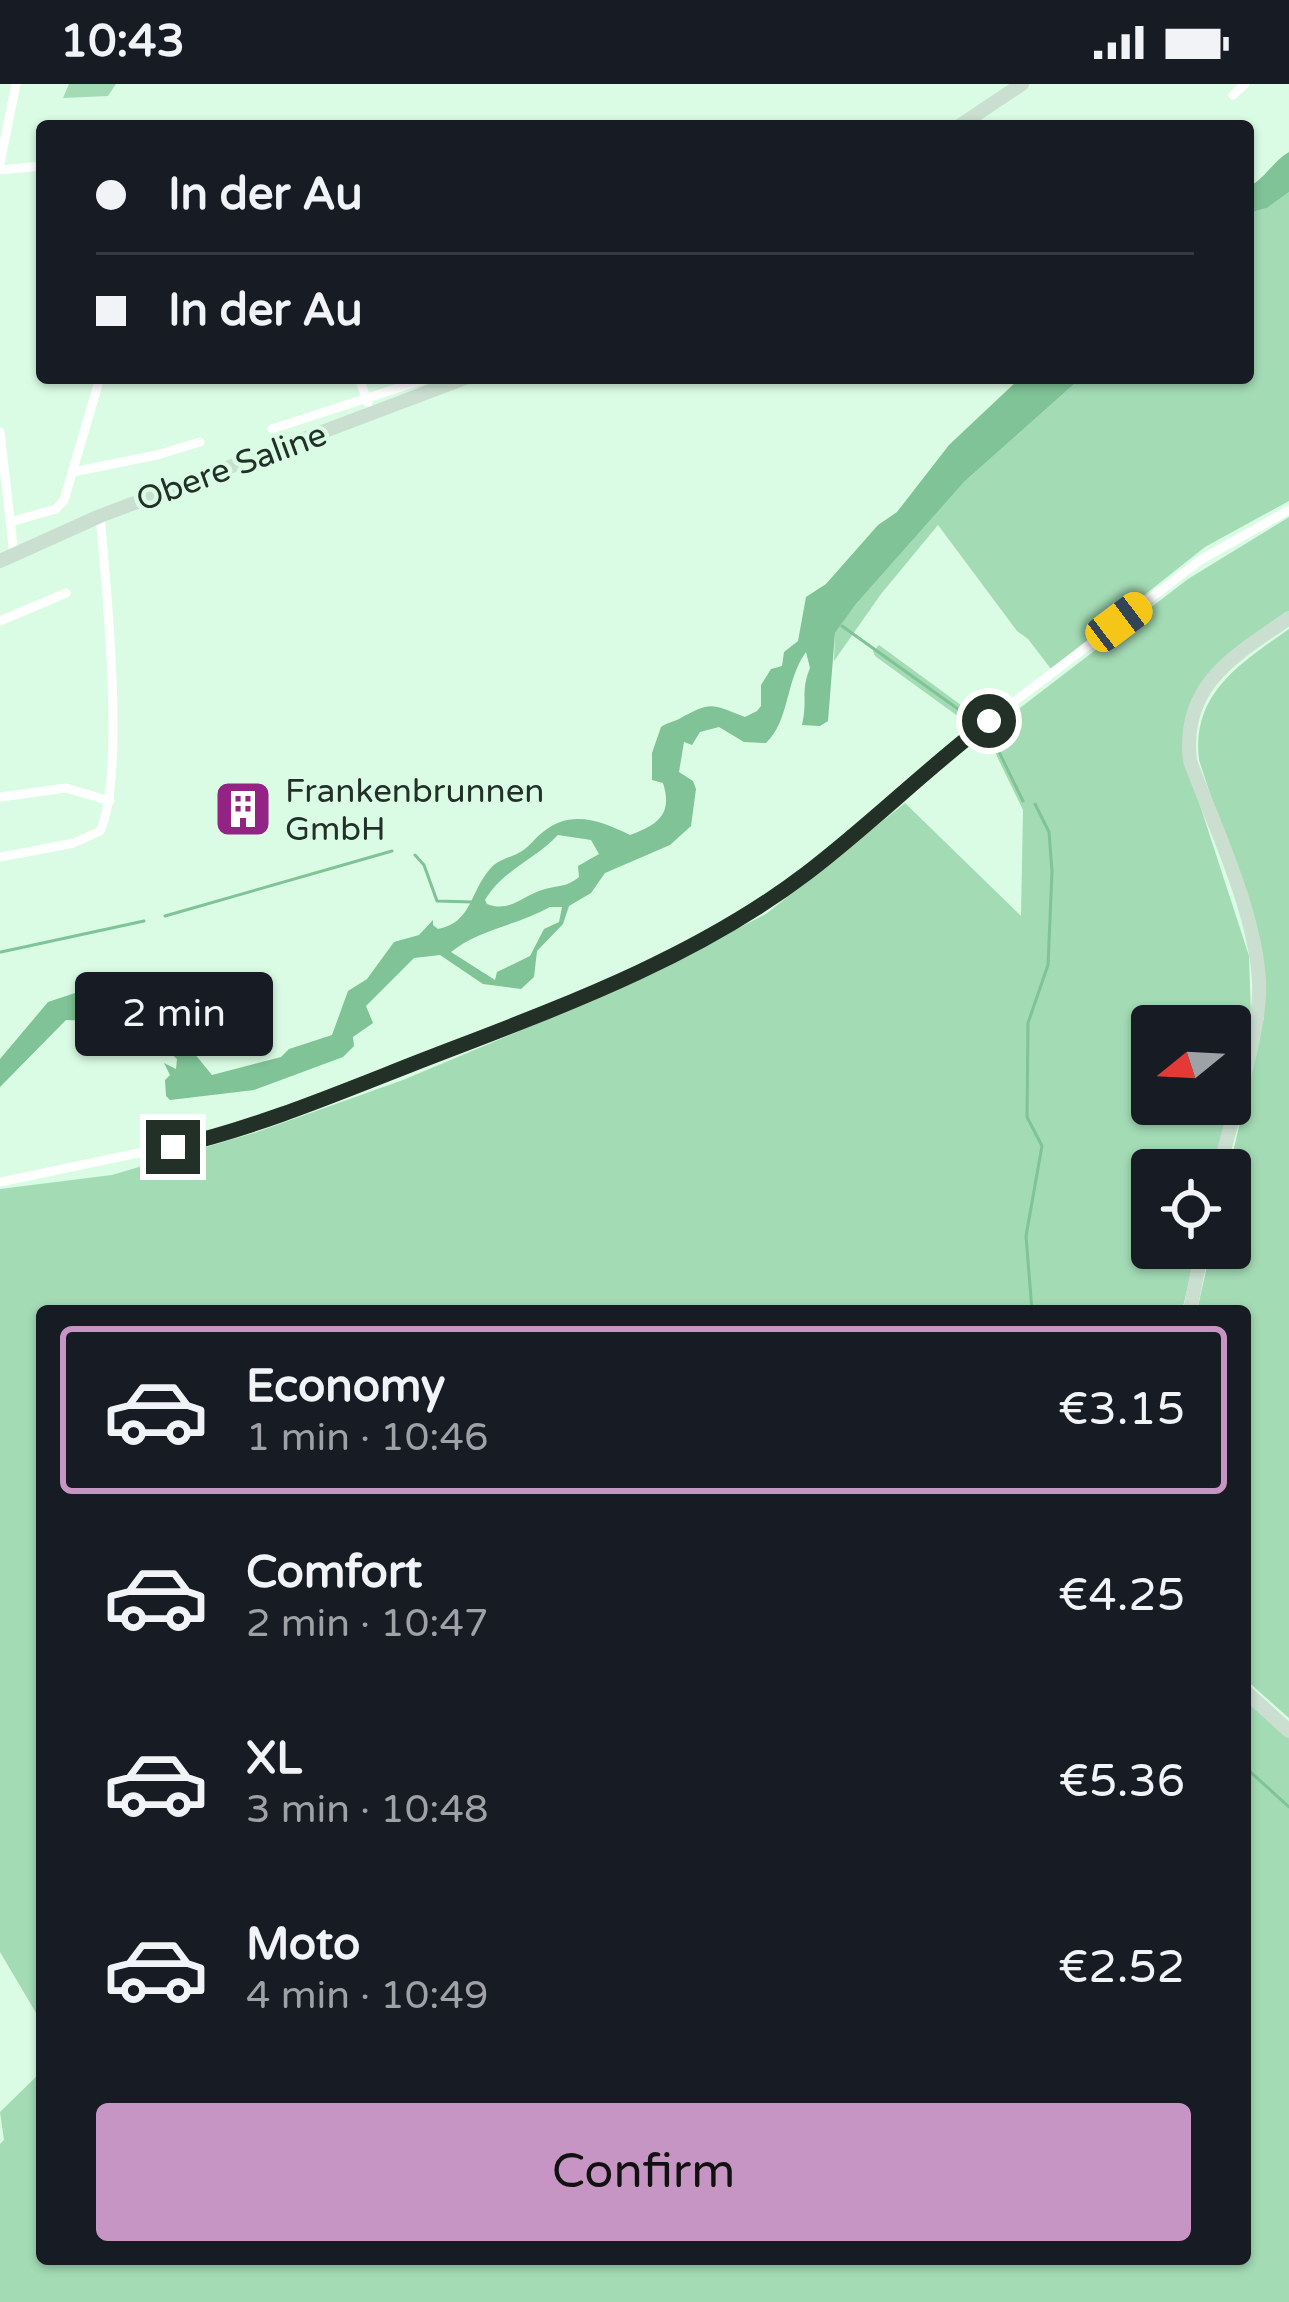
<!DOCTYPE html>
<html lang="en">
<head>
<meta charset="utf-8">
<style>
  body { margin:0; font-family:"Varela Round",sans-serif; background:#242831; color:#f1f3f6; height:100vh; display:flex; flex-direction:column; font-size:45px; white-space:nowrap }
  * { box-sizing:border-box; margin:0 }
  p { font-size:39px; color:#9ea1a6 }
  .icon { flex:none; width:66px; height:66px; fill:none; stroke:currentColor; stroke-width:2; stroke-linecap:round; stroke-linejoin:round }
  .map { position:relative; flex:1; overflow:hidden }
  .drawer { position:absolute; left:36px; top:1221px; width:1215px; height:960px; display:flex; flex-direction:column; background:#171b24; border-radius:12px; box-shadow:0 3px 9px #0004 }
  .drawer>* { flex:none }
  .guide { position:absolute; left:36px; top:36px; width:1218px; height:264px; border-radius:12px; box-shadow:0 3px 9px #0004; display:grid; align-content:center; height:264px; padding:0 60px; background:#171b24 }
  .needle { width:78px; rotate:252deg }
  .tools { position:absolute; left:1131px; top:921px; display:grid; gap:24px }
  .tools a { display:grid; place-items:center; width:120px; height:120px; border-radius:12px; background:#171b24; box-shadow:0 3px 9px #0004; font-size:60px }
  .end { position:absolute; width:54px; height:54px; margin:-27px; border:15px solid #233027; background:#fff; box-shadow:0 0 0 6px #fff }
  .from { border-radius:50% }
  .bubble { position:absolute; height:84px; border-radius:12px; background:#171b24; box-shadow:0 3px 9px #0004; font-size:39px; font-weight:600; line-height:84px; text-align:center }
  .car { position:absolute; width:36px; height:72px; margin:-36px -18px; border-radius:15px; box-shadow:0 0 9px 3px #0007; background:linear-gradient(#f5c518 24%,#345 0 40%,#f5c518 0 76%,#345 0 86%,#f5c518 0) }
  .guide b { display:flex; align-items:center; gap:42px; height:114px; font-size:45px }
  .guide b+b { border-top:3px solid #363941 }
  .guide i { width:30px; height:30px; background:#f1f3f6 }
  ul { padding:21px 0 0; list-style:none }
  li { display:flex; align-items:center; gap:36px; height:168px; margin:0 24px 18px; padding:0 36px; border:6px solid transparent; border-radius:12px }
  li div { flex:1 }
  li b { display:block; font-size:45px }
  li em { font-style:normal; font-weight:600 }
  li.current { border-color:#c795c3 }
  li>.icon { width:108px; height:108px; stroke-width:1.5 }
  .action { display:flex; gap:24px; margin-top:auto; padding:24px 60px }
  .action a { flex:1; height:138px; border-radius:12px; background:#c795c3; color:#111; font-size:48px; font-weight:600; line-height:138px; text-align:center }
  .status { display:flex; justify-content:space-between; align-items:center; height:84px; padding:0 60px; background:#171b24; direction:ltr }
  .status svg { height:33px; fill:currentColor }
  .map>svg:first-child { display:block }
</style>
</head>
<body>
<div class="status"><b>10:43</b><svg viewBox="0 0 49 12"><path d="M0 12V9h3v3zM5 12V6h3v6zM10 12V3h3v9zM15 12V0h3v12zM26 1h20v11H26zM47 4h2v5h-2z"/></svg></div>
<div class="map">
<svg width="1289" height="2218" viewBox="0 0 1289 2218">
  <rect width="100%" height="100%" fill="#dafce4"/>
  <!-- green -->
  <path fill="#a3dbb5" d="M69 0H116L108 12 63 14Z
    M1289 108V417L1205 463 1051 585 1028 555 1017 547 938 441 881 510 834 577 835 549 856 520 965 397 1081 294H1248V129L1267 124Z
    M1289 433V528C1231 568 1176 599 1186 678L1249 872 1251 932 1230 1019V942H1152V1020H1230L1215 1086H1152V1164H1197L1182 1227H42V1939L0 1868V1105L112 1091 257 1048 403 996 617 906 766 830 905 719 1021 832 1023 726 986 650 1188 495Z
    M1289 545V1634L1245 1595V1227H1197L1211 1164H1230L1229 1086 1264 933 1263 870 1199 676C1191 609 1241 579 1289 545Z
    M879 561 976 632 970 641 875 572 873 567Z
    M1245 1613 1289 1653V2218H0V2060L4 2056 0 2028 42 1987V2175H1245Z"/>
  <!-- water -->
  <path fill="#7fc396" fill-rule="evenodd" d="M1289 68V108L1267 124 1248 129V103C1266 94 1272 78 1289 68Z
    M1020 294H1081L965 397 856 520 835 549 828 637 820 642 802 641C808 616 800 608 810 584L806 568C785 597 790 636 766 659L744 658 719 643 700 648 692 661 684 658 679 688 693 697 696 705 691 742 670 761 605 789 591 809 569 822 563 840 537 867 534 893 521 905 483 900 440 871 414 874 366 922 373 939 353 953 354 962 343 973 254 1006 170 1016 166 1012 165 996 170 991 164 979 176 985 177 975C144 942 111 937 66 936L0 1003V975L48 918 75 909 89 910 110 918 157 924 212 991 281 973 289 965 332 951 348 907 367 895 394 858 419 851 433 836V841L438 845C472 839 470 807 490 785 498 775 511 774 522 767 530 762 535 754 543 748 571 725 601 737 630 751 658 741 673 730 663 699L652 696V669L661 643C666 639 673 638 679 635 712 617 710 620 745 633L757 627 761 622V601L771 585 782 582 784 568 798 557 806 513 826 500 878 441 897 428 949 361ZM558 751 591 756 599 770 578 782 579 793C566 804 556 801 542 806 522 812 510 829 487 820L485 816C504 785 533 777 558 751ZM550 823H562L559 838 544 845 530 872 497 888 495 896 451 868C479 845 516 842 550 823Z"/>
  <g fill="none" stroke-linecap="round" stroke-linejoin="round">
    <!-- stream -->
    <path stroke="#7fc396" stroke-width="3" d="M842 542 972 635
      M997 664 1023 717
      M415 771 424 781 437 817 472 818
      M165 832 392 767
      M1 868 144 837
      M1032 1227 1026 1152 1042 1062 1027 1033 1028 939 1048 881 1052 788 1049 748 1035 720
      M1245 1683 1289 1723"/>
    <!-- minor -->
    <path stroke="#fff" stroke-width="9" d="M1233 11 1245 0
      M0 79 16 0
      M0 86 42 82
      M359 294 368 319
      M272 345 429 294
      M0 348 14 470
      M73 388 157 371 200 358
      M10 438 56 425 64 416 100 294
      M0 537 66 509
      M0 713 66 704 110 717
      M0 773 74 759 100 747C126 693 106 498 100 432
      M0 1098 210 1054 292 1027 517 940 645 885 712 850 806 790 935 678 1202 475 1289 426"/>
    <!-- secondary -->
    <path stroke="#cadfd0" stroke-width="14" d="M959 42 1022 0
      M0 477 100 432 465 294
      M1219 1086C1231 1035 1262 946 1259 897 1255 826 1215 744 1190 677 1181 601 1234 572 1289 534
      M1190 1227 1202 1164
      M1245 1607 1289 1647"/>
  </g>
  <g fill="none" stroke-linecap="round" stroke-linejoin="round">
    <!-- route -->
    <path stroke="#233027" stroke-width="15" d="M173 1063C259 1043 341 1008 423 976 555 925 693 876 807 789 870 741 926 685 989 637"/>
  </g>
  <!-- icons -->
  <defs>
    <symbol id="building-square" viewBox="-11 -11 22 22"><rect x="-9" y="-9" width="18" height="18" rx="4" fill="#932384" stroke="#dafce4"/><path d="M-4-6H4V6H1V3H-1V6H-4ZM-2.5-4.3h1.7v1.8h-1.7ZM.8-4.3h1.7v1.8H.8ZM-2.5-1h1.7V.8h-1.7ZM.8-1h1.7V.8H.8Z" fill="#fff"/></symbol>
  </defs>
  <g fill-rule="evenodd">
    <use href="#building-square" x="210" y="692" width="66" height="66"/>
  </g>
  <g text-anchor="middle" stroke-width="9" stroke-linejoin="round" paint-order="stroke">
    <!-- street labels -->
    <g font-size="33" fill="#233027" stroke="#dafce4">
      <text transform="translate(231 382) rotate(-20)" y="12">Obere Saline</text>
    </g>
    <!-- poi labels -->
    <g font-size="33" fill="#233027" stroke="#dafce4" text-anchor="start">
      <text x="285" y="718">Frankenbrunnen<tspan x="285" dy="38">GmbH</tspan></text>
    </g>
  </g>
</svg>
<div class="tools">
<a><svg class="needle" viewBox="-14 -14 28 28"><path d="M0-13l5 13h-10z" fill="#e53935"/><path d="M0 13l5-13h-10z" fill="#9ea1a6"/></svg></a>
<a><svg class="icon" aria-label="locate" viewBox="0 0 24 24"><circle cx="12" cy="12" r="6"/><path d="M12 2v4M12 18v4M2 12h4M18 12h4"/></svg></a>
</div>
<i class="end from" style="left:989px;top:637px"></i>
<i class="end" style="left:173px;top:1063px"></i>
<div class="bubble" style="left:75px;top:888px;width:198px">2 min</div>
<i class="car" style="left:1119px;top:538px;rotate:53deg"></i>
<div class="guide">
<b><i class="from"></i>In der Au</b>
<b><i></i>In der Au</b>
</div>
<section class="drawer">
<ul>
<li class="current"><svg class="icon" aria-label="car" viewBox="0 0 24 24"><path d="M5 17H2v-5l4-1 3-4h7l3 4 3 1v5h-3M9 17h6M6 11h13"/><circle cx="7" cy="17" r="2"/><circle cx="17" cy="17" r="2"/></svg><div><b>Economy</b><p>1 min · 10:46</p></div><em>€3.15</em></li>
<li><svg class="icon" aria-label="car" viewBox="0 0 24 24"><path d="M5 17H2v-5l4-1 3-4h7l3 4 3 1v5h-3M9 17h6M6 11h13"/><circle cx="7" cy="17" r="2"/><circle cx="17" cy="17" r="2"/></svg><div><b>Comfort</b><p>2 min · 10:47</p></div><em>€4.25</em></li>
<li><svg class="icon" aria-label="car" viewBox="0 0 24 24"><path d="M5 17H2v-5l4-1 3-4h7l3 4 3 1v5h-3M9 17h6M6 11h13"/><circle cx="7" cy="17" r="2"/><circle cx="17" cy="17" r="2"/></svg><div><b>XL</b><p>3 min · 10:48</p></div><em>€5.36</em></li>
<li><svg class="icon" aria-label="car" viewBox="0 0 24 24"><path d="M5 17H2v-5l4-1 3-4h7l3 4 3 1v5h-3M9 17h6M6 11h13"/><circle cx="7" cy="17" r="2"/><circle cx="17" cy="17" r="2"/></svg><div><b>Moto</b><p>4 min · 10:49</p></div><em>€2.52</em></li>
</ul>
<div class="action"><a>Confirm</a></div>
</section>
</div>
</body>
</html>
